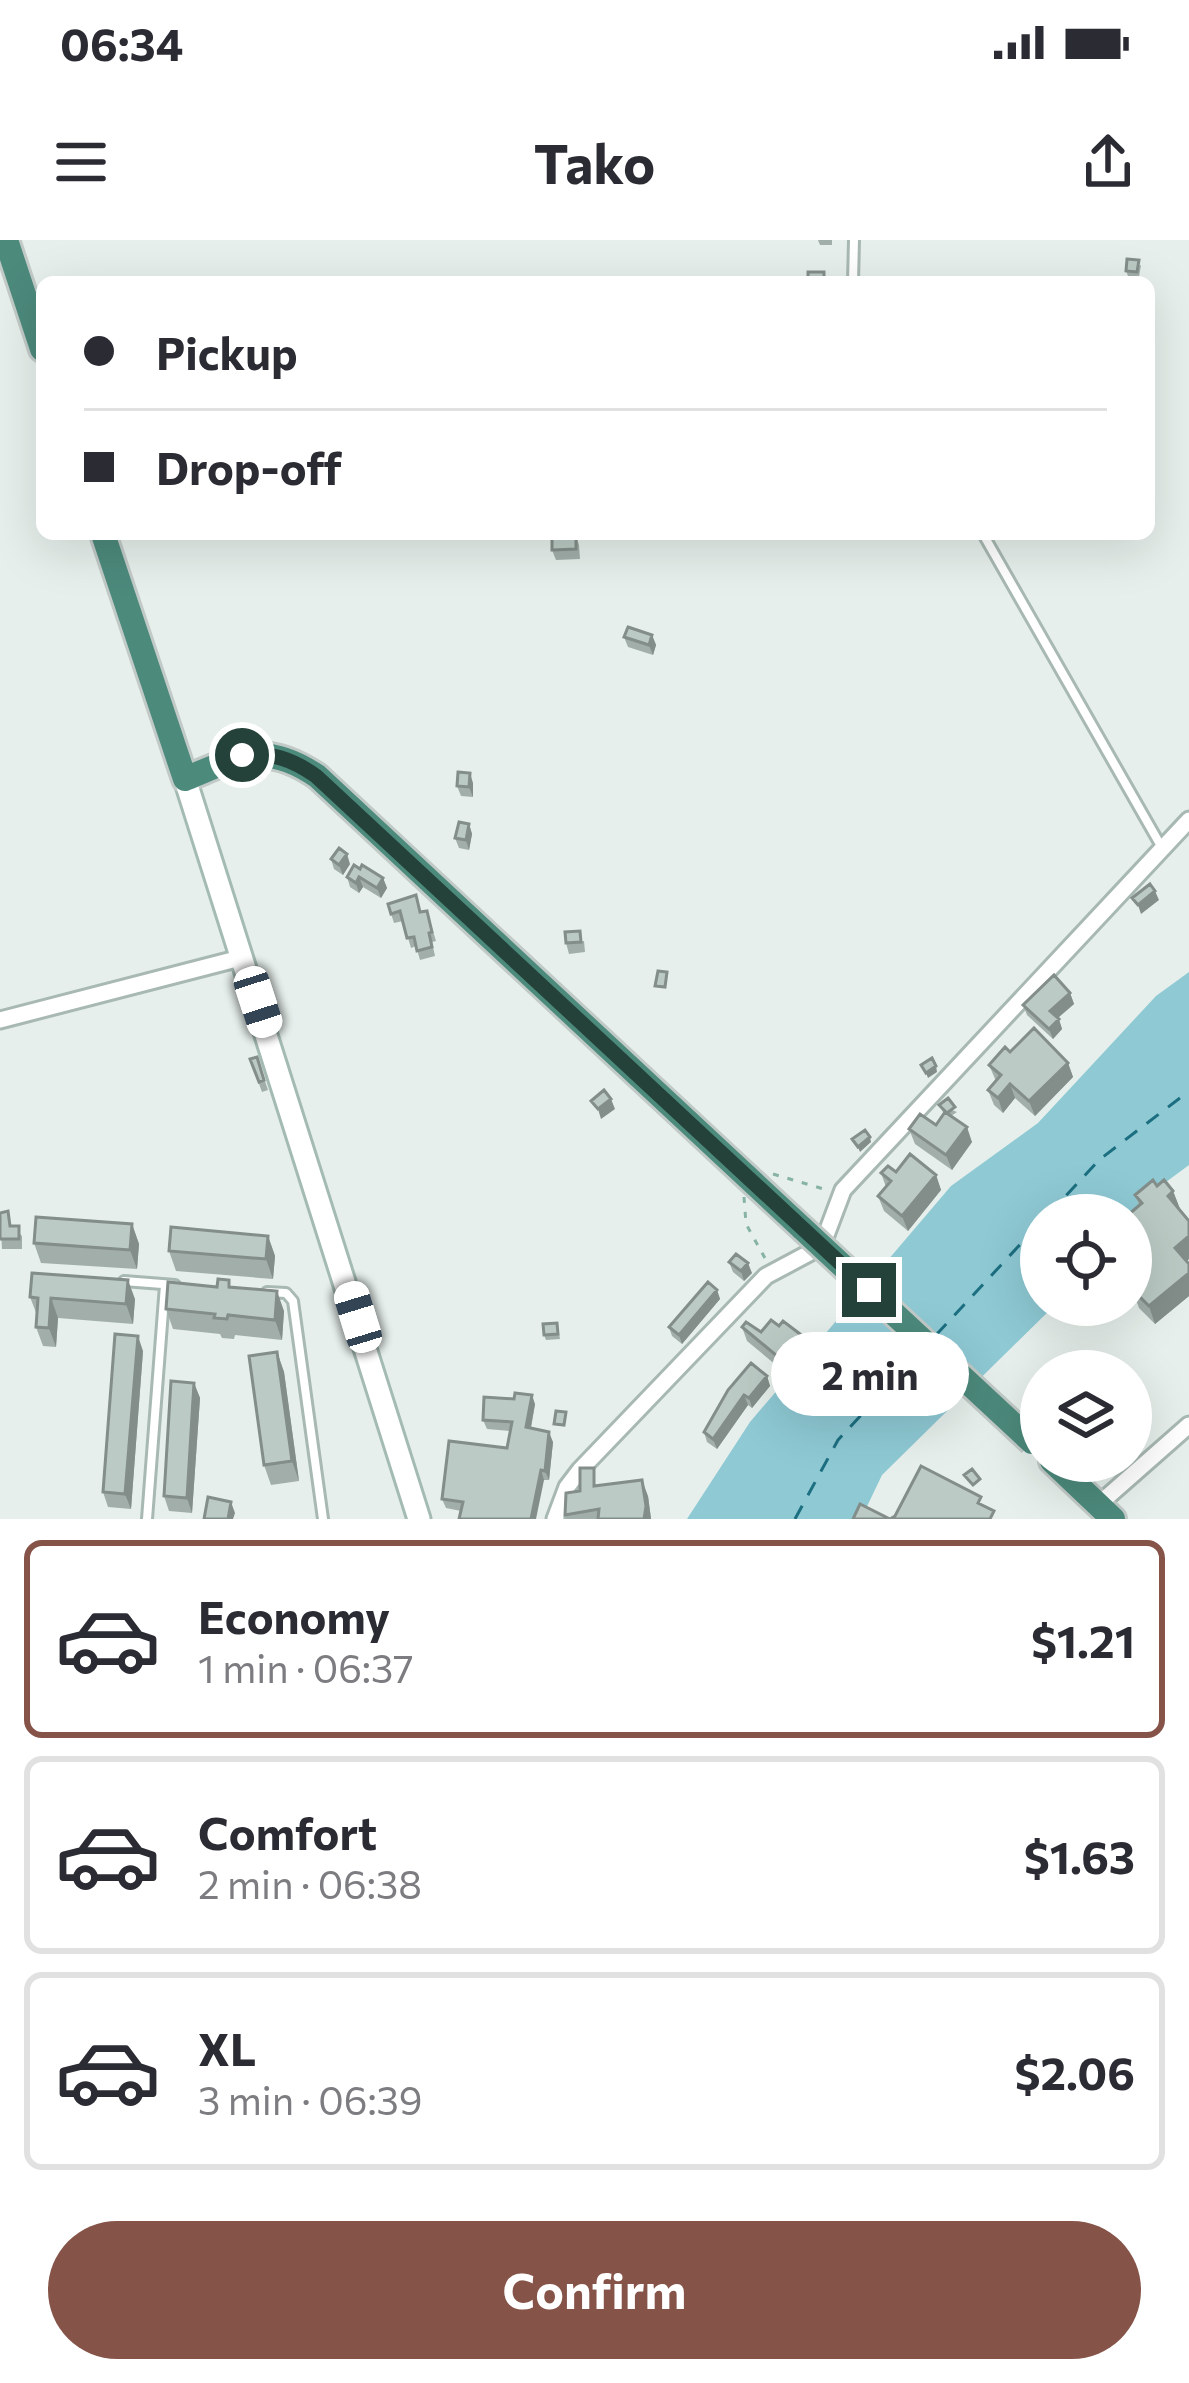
<!DOCTYPE html>
<html lang="en">
<head>
<meta charset="utf-8">
<style>
  body { margin:0; font-family:Commissioner,sans-serif; background:#f2f2f3; color:#2b2b33; height:100vh; display:flex; flex-direction:column; font-size:45px; white-space:nowrap }
  * { box-sizing:border-box; margin:0 }
  p { font-size:39px; color:#7c7c81 }
  .icon { flex:none; width:66px; height:66px; fill:none; stroke:currentColor; stroke-width:2; stroke-linecap:round; stroke-linejoin:round }
  .map { position:relative; height:1279px; overflow:hidden }
  .panel { display:flex; flex-direction:column; background:#fff; flex:1 }
  .panel>* { flex:none }
  .top-card { position:absolute; left:36px; top:36px; width:1119px; height:264px; border-radius:18px; box-shadow:0 12px 48px #0002; display:grid; align-content:center; height:264px; padding:0 48px; background:#fff }
  .fabs { position:absolute; left:1020px; top:954px; display:grid; gap:24px }
  .fabs a { display:grid; place-items:center; width:132px; height:132px; border-radius:50%; background:#fff; box-shadow:0 12px 48px #0002; font-size:60px }
  .end { position:absolute; width:54px; height:54px; margin:-27px; border:15px solid #24423a; background:#fff; box-shadow:0 0 0 6px #fff }
  .from { border-radius:50% }
  .bubble { position:absolute; height:84px; border-radius:42px; background:#fff; box-shadow:0 12px 48px #0002; font-size:39px; font-weight:700; line-height:84px; text-align:center }
  .car { position:absolute; width:36px; height:72px; margin:-36px -18px; border-radius:15px; box-shadow:0 0 9px 3px #0007; background:linear-gradient(#fff 24%,#345 0 40%,#fff 0 76%,#345 0 86%,#fff 0) }
  .top-card b { display:flex; align-items:center; gap:42px; height:114px; font-size:45px }
  .top-card b+b { border-top:3px solid #e1e1e2 }
  .top-card i { width:30px; height:30px; background:#2b2b33 }
  ul { padding:21px 0 0; list-style:none }
  li { display:flex; align-items:center; gap:36px; height:198px; margin:0 24px 18px; padding:0 24px; border:6px solid #e1e1e2; border-radius:18px }
  li div { flex:1 }
  li b { display:block; font-size:45px }
  li em { font-style:normal; font-weight:700 }
  li.current { border-color:#855347 }
  li>.icon { width:108px; height:108px; stroke-width:1.5 }
  .primary-button { display:flex; gap:24px; margin-top:auto; padding:24px 48px }
  .primary-button a { flex:1; height:138px; border-radius:72px; background:#855347; color:#fff; font-size:48px; font-weight:700; line-height:138px; text-align:center }
  .status { display:flex; justify-content:space-between; align-items:center; height:84px; padding:0 60px; background:#fff; direction:ltr }
  .status svg { height:33px; fill:currentColor }
  header { display:flex; justify-content:space-between; align-items:center; height:156px; padding:0 48px; background:#fff; font-size:54px; font-weight:700 }
  .map>svg:first-child { display:block }
</style>
</head>
<body>
<div class="status"><b>06:34</b><svg viewBox="0 0 49 12"><path d="M0 12V9h3v3zM5 12V6h3v6zM10 12V3h3v9zM15 12V0h3v12zM26 1h20v11H26zM47 4h2v5h-2z"/></svg></div>
<header><svg class="icon" aria-label="menu" viewBox="0 0 24 24"><path d="M4 6h16M4 12h16M4 18h16"/></svg>Tako<svg class="icon" aria-label="share" viewBox="0 0 24 24"><path d="M12 15V3M7 8l5-5 5 5M5 13v7h14v-7"/></svg></header>
<div class="map">
<svg width="1189" height="1279" viewBox="0 0 1189 1279">
  <rect width="100%" height="100%" fill="#e6efeb"/>
  <!-- water -->
  <path fill="#8ec9d4" d="M1189 732V925L1147 956 1131 975H1041V1065H1055L882 1235 861 1279H687L750 1182 951 946 1038 883 1156 756Z"/>
  <g fill="none" stroke-linecap="round" stroke-linejoin="round">
    <!-- ferry -->
    <path stroke="#1c6f80" stroke-width="3" stroke-dasharray="15 12" stroke-linecap="butt" d="M1048 975 1099 920 1189 851
      M936 1095 1041 982
      M795 1279 838 1200 921 1111"/>
    <defs>
      <path id="service" d="M853 42 854 0
        M983 294 1161 606
        M124 1041 175 1045
        M267 1052 286 1053 293 1061 323 1279
        M147 1279 165 1045"/>
      <path id="minor" d="M0 780 244 717
        M1098 1265 1189 1185
        M555 1279 567 1247 580 1230 766 1036 811 1012 826 995 843 950 1189 580"/>
      <path id="secondary" d="M185 539 419 1279"/>
      <path id="trunk" d="M6 0 42 109
        M103 294 185 539C238 517 264 500 317 536L803 989
        M1052 1221 1113 1279"/>
    </defs>
    <!-- service casing -->
    <use href="#service" stroke="#a8b8b2" stroke-width="14"/>
    <!-- minor casing -->
    <use href="#minor" stroke="#a8b8b2" stroke-width="21"/>
    <!-- secondary casing -->
    <use href="#secondary" stroke="#a4bbb3" stroke-width="27"/>
    <!-- trunk casing -->
    <use href="#trunk" stroke="#c2cac8" stroke-width="30"/>
    <!-- path -->
    <path stroke="#86b3a5" stroke-width="3" stroke-dasharray="6 9" stroke-linecap="butt" d="M773 934 827 950
      M744 957 746 984 766 1020"/>
    <!-- service -->
    <use href="#service" stroke="#fff" stroke-width="8"/>
    <!-- minor -->
    <use href="#minor" stroke="#fff" stroke-width="15"/>
    <!-- secondary -->
    <use href="#secondary" stroke="#fff" stroke-width="21"/>
    <!-- trunk -->
    <use href="#trunk" stroke="#4c8a7c" stroke-width="24"/>
    <defs>
      <path id="trunk-bridge" d="M803 989 1032 1202"/>
    </defs>
    <!-- trunk-bridge casing -->
    <use href="#trunk-bridge" stroke="#c2cac8" stroke-width="30" stroke-linecap="butt"/>
    <!-- trunk-bridge -->
    <use href="#trunk-bridge" stroke="#4c8a7c" stroke-width="24"/>
  </g>
  <!-- wall -->
  <path fill="#a1aea9" d="M818 0H832V5H820Z
    M1141 25 1139 37 1128 36 1126 31Z
    M576 295 579 305 580 319 556 320 552 310Z
    M652 395 656 405 653 415 628 407 624 397Z
    M473 543V557L461 556 457 546Z
    M469 584 472 594 469 610 459 608 455 598Z
    M331 619 350 624 343 635 334 629Z
    M347 637 383 638 387 648 381 658 363 647 359 653 350 647Z
    M388 664 422 672 427 671 436 701 432 702 435 716 420 720 416 706 411 708 403 681 394 683Z
    M584 701 585 712 569 714 566 703Z
    M1070 753 1074 764 1058 778 1062 789 1053 799 1027 775 1023 765Z
    M1010 812 1068 823 1073 837 1035 876 1015 858 1003 873 994 865 988 850 996 841 989 825Z
    M257 817 268 850 262 852 250 819Z
    M939 865 957 872 951 876 972 902 952 930 915 904 909 889 936 885 944 874Z
    M896 932 936 935 941 950 908 991 884 971 878 956 886 947 881 933Z
    M1157 946 1173 951 1180 969 1189 1019 1187 1021 1189 1024V1056L1155 1084 1139 1068 1135 1057 1131 1053V975L1139 965 1135 955Z
    M0 973 22 996V1009H2Z
    M132 984 139 1004 137 1029 41 1023 34 1003Z
    M268 996 275 1016 273 1039 176 1031 169 1011Z
    M729 1022 752 1033 744 1041 733 1032Z
    M217 1047H232L284 1071 282 1100 235 1095 234 1099 222 1098 220 1094 173 1089 166 1069Z
    M717 1050 720 1059 682 1104 672 1096 669 1087Z
    M30 1057 135 1059 133 1084 58 1078 56 1107 43 1106 36 1087 37 1075Z
    M557 1083 560 1099 546 1100 544 1095Z
    M779 1086 800 1094 805 1108 782 1130 747 1101 742 1087 761 1092Z
    M143 1111 131 1269 108 1267 103 1252Z
    M277 1112 284 1132 299 1241 271 1245 264 1225Z
    M767 1136 770 1146 752 1168 748 1165 717 1209 707 1202 704 1192Z
    M194 1143 200 1158 192 1273 169 1271 164 1256Z
    M535 1164 531 1188 553 1202 549 1240H544L461 1271 446 1268 442 1259 507 1208 511 1191 487 1189 483 1180Z
    M600 1246 648 1256 651 1279H566L565 1275Z"/>
  <!-- shaded-wall -->
  <path fill="#838d89" d="M652 395 656 405 653 415 649 405Z
    M470 533 473 543V557L469 547Z
    M469 584 472 594 469 610 466 600Z
    M347 614 350 624 343 635 339 625Z
    M359 637 363 647 359 653 356 643Z
    M383 638 387 648 381 658 377 648Z
    M1155 651 1159 660 1141 674 1138 665Z
    M1070 753 1074 764 1054 781 1050 771Z
    M1059 779 1062 789 1053 799 1049 789Z
    M1068 823 1073 837 1035 876 1029 861Z
    M936 826 937 832 928 838 926 833Z
    M1010 844 1015 858 1003 873 998 858Z
    M611 859 615 869 601 879 598 869Z
    M967 887 972 902 952 930 946 915Z
    M870 897 871 902 860 912 858 907Z
    M936 935 941 950 908 991 902 976Z
    M1173 951 1180 969 1168 956Z
    M132 984 139 1004 137 1029 130 1010Z
    M268 996 275 1016 273 1039 266 1019Z
    M1189 996V1019L1181 1026 1175 1008Z
    M748 1023 752 1033 744 1041 741 1031Z
    M1189 1033V1056L1155 1084 1149 1066Z
    M128 1040 135 1059 133 1084 126 1064Z
    M717 1050 720 1059 682 1104 679 1095Z
    M277 1051 284 1071 282 1100 275 1080Z
    M51 1058 58 1078 56 1107 49 1088Z
    M800 1094 805 1108 782 1130 777 1116Z
    M138 1096 143 1111 131 1269 125 1254Z
    M277 1112 284 1132 299 1241 292 1221Z
    M767 1136 770 1146 752 1168 749 1158Z
    M194 1143 200 1158 192 1273 187 1258Z
    M532 1155 535 1164 529 1197 526 1187Z
    M744 1155 748 1165 717 1209 713 1199Z
    M549 1192 553 1202 549 1240 545 1231Z
    M541 1230 544 1240 536 1279H531Z
    M642 1240 648 1256 651 1279H644Z
    M231 1262 235 1273 233 1279H228Z"/>
  <!-- building -->
  <path fill="#bbcac4" stroke="#838d89" stroke-width="3" d="M1127 19 1139 20 1137 32 1126 31Z
    M808 32H824V42H808Z
    M552 295H576V309L552 310Z
    M628 387 652 395 649 405 624 397Z
    M458 532 470 533 469 547 457 546Z
    M459 582 469 584 466 600 455 598Z
    M339 608 347 614 339 625 331 619Z
    M354 625 360 629 362 625 383 638 377 648 359 637 356 643 347 637Z
    M1150 644 1155 651 1138 665 1132 658Z
    M416 655 420 672 427 671 432 692 429 693 432 707 417 711 414 697 407 698 400 671 391 674 388 664Z
    M580 691 581 702 566 703 565 692Z
    M658 731 667 732 665 747 655 746Z
    M1054 735 1070 753 1050 771 1059 779 1049 789 1023 765Z
    M1034 788 1068 823 1029 861 1010 844 998 858 988 850 1001 835 989 825 1005 807 1010 812Z
    M257 817 264 840 259 842 250 819Z
    M932 818 936 826 926 833 921 825Z
    M604 850 611 859 598 869 591 861Z
    M948 858 955 867 947 873 939 865Z
    M945 872 967 887 946 915 909 889 920 874 936 885Z
    M865 890 870 897 858 907 852 899Z
    M910 914 936 935 902 976 878 956 891 941 881 933 888 926 896 932Z
    M1153 940 1157 946 1164 940 1173 951 1168 956 1189 981V996L1175 1008 1189 1024V1033L1149 1066 1133 1050 1136 1046 1131 1041V975H1128L1142 963 1135 955Z
    M8 971 10 986H19V999H0V973Z
    M36 977 132 984 130 1010 34 1003Z
    M171 987 268 996 266 1019 169 1011Z
    M736 1014 748 1023 741 1031 729 1022Z
    M32 1033 128 1040 126 1064 51 1058 49 1088 36 1087 38 1058 30 1057Z
    M218 1039 229 1040V1047L277 1051 275 1080 228 1075 227 1079 214 1078 215 1074 166 1069 168 1042 217 1047Z
    M708 1042 717 1050 679 1095 669 1087Z
    M771 1080 779 1086 783 1081 800 1094 777 1116 742 1087 746 1082 761 1092Z
    M557 1083 558 1094 544 1095 543 1084Z
    M115 1094 138 1096 125 1254 103 1252Z
    M277 1112 292 1221 264 1225 249 1116Z
    M751 1123 767 1136 749 1158 744 1155 713 1199 704 1192 728 1150Z
    M171 1141 194 1143 187 1258 164 1256Z
    M515 1153 532 1155 526 1187 549 1192 545 1231 541 1230 531 1279H459L463 1262 442 1259 449 1201 507 1208 512 1182 483 1180 484 1157 514 1159Z
    M556 1171 566 1172 564 1185 554 1184Z
    M921 1226 981 1257 978 1263 994 1271 990 1279H853L860 1264 890 1279 895 1276Z
    M580 1228H594V1246L642 1240 646 1266 644 1279H598L599 1269 565 1275 566 1253 580 1251Z
    M972 1229 980 1239 973 1245 964 1235Z
    M208 1257 231 1262 228 1279H204Z"/>
  <g fill="none" stroke-linecap="round" stroke-linejoin="round">
    <!-- route -->
    <path stroke="#24423a" stroke-width="15" d="M242 515C271 512 292 519 316 536L869 1050"/>
  </g>
</svg>
<div class="fabs">
<a><svg class="icon" aria-label="locate" viewBox="0 0 24 24"><circle cx="12" cy="12" r="6"/><path d="M12 2v4M12 18v4M2 12h4M18 12h4"/></svg></a>
<a><svg class="icon" aria-label="layers" viewBox="0 0 24 24"><path d="M12 4l9 5-9 5-9-5zM3 14l9 5 9-5"/></svg></a>
</div>
<i class="end from" style="left:242px;top:515px"></i>
<i class="end" style="left:869px;top:1050px"></i>
<div class="bubble" style="left:771px;top:1092px;width:198px">2 min</div>
<i class="car" style="left:258px;top:762px;rotate:162deg"></i>
<i class="car" style="left:358px;top:1077px;rotate:343deg"></i>
<div class="top-card">
<b><i class="from"></i>Pickup</b>
<b><i></i>Drop-off</b>
</div>
</div>
<section class="panel">
<ul>
<li class="current"><svg class="icon" aria-label="car" viewBox="0 0 24 24"><path d="M5 17H2v-5l4-1 3-4h7l3 4 3 1v5h-3M9 17h6M6 11h13"/><circle cx="7" cy="17" r="2"/><circle cx="17" cy="17" r="2"/></svg><div><b>Economy</b><p>1 min · 06:37</p></div><em>$1.21</em></li>
<li><svg class="icon" aria-label="car" viewBox="0 0 24 24"><path d="M5 17H2v-5l4-1 3-4h7l3 4 3 1v5h-3M9 17h6M6 11h13"/><circle cx="7" cy="17" r="2"/><circle cx="17" cy="17" r="2"/></svg><div><b>Comfort</b><p>2 min · 06:38</p></div><em>$1.63</em></li>
<li><svg class="icon" aria-label="car" viewBox="0 0 24 24"><path d="M5 17H2v-5l4-1 3-4h7l3 4 3 1v5h-3M9 17h6M6 11h13"/><circle cx="7" cy="17" r="2"/><circle cx="17" cy="17" r="2"/></svg><div><b>XL</b><p>3 min · 06:39</p></div><em>$2.06</em></li>
</ul>
<div class="primary-button"><a>Confirm</a></div>
</section>
</body>
</html>
